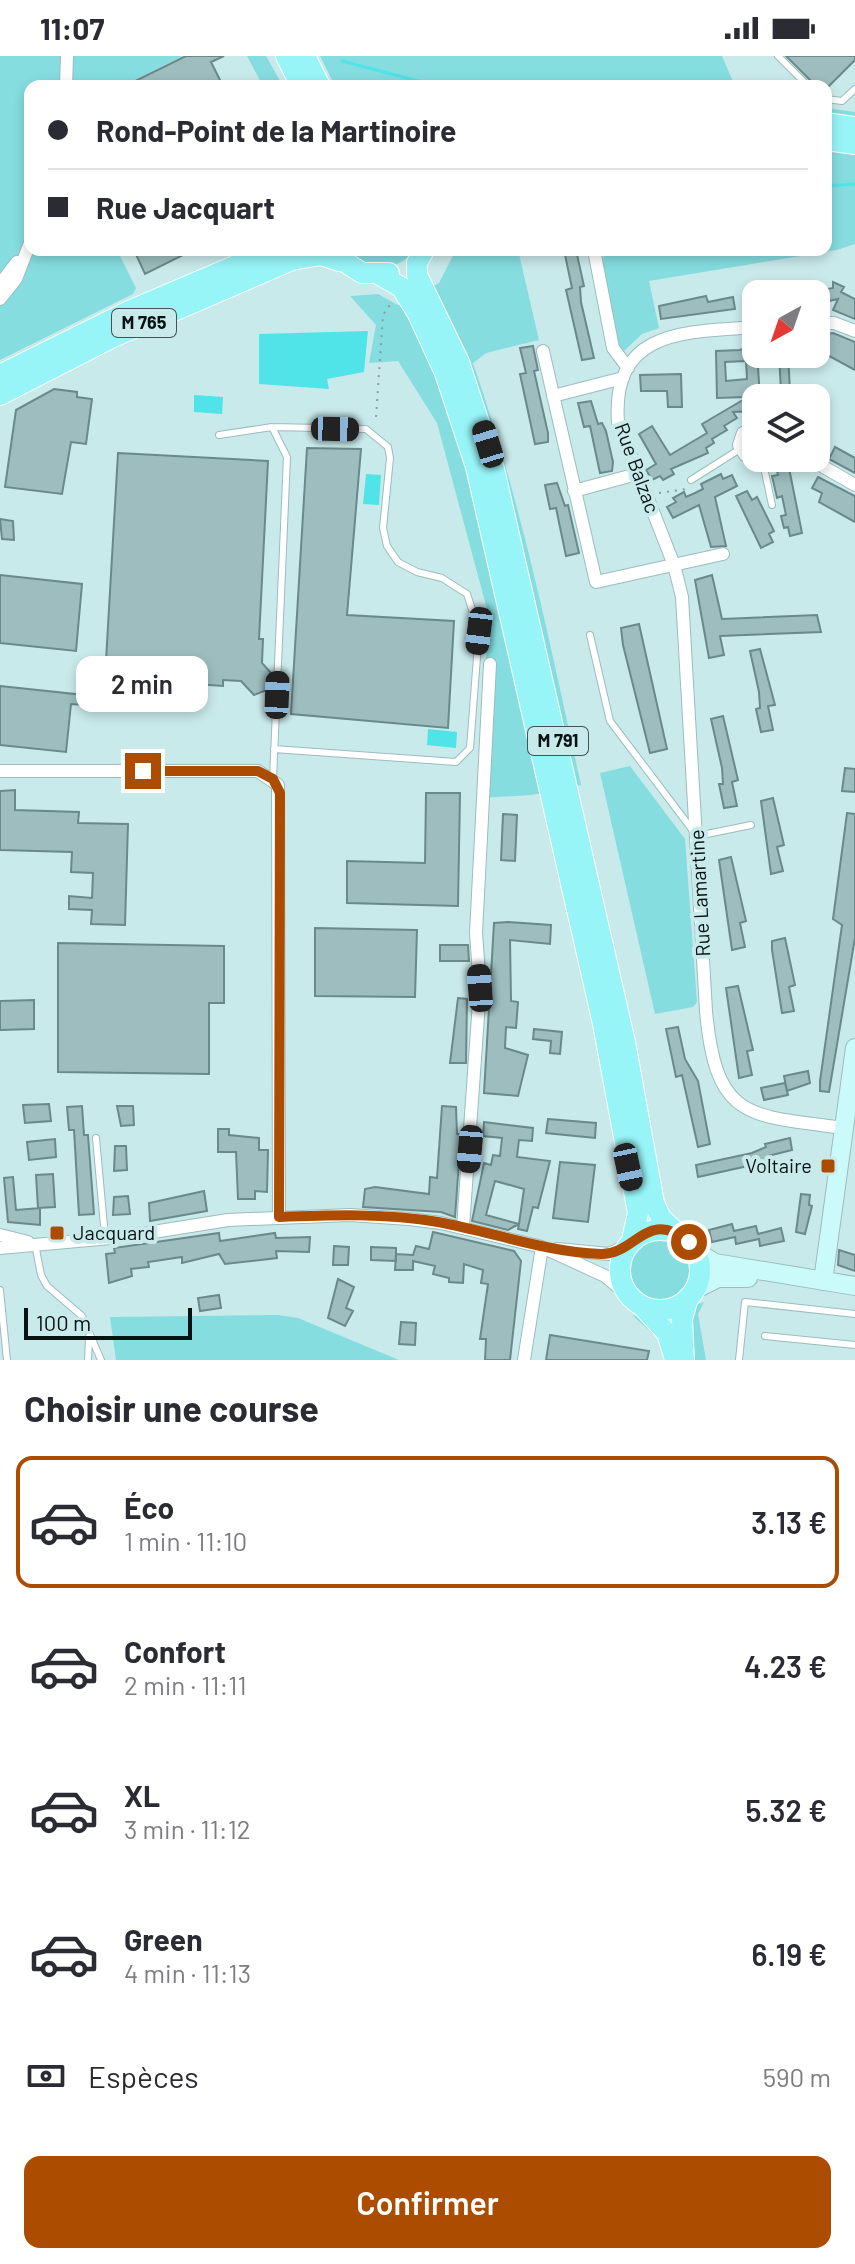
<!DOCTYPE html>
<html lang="fr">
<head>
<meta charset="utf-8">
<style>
  body { margin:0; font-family:Barlow,sans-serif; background:#f7f7f7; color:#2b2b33; height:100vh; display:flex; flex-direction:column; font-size:30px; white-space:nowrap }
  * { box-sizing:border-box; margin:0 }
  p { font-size:26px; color:#7c7c81 }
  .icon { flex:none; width:44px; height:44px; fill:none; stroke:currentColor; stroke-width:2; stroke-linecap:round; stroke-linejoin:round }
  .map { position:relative; height:1304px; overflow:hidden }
  .details { display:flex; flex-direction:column; background:#fff; flex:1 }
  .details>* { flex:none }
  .top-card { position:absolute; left:24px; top:24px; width:808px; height:176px; border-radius:16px; box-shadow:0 4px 12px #0003; display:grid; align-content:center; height:176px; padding:0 24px; background:#fff }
  .needle { width:52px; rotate:220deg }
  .tools { position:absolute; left:742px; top:224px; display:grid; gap:16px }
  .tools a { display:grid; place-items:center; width:88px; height:88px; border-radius:16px; background:#fff; box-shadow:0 4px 12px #0003; font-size:40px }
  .scale { position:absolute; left:24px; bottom:20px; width:168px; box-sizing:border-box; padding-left:8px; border:4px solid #071213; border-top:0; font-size:22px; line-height:28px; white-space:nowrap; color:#071213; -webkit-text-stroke:6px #c9eaeb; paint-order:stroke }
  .end { position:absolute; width:36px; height:36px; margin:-18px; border:10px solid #ac4c01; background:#fff; box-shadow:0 0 0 4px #fff }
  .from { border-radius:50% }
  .bubble { position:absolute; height:56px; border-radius:16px; background:#fff; box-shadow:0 4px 12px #0003; font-size:26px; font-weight:600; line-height:56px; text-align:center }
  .car { position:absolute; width:24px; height:48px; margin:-24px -12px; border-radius:10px; box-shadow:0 0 6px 2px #0007; background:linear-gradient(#222 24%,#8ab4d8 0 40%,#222 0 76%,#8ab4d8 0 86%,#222 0) }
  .top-card b { display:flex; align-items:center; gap:28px; height:76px; font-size:30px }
  .top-card b+b { border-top:2px solid #e1e1e2 }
  .top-card i { width:20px; height:20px; background:#2b2b33 }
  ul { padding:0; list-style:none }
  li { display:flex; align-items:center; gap:24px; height:132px; margin:0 16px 12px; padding:0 8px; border:4px solid transparent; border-radius:16px }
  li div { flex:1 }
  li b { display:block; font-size:30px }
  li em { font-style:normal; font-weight:600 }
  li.current { border-color:#ac4c01 }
  li>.icon { width:72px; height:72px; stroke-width:1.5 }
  h2 { padding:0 24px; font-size:36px; line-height:96px }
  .pay { display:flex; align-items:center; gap:20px; height:88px; padding:0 24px; font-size:30px }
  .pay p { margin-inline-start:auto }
  .primary-button { display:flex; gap:16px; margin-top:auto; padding:16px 24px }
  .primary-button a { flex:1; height:92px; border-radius:16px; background:#ac4c01; color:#fff; font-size:32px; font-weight:600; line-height:92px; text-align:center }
  .status { display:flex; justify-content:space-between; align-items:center; height:56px; padding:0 40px; background:#fff; direction:ltr }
  .status svg { height:22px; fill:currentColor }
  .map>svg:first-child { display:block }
</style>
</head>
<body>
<div class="status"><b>11:07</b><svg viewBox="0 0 49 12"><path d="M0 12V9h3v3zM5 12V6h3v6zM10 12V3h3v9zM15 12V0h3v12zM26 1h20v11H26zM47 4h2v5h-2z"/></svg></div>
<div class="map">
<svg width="855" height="1304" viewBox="0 0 855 1304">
  <rect width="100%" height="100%" fill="#c9eaeb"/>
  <!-- green -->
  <path fill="#85dde0" d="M0 0H183L122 30H30V194H117L136 232 133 238 0 304Z
    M247 0H266L283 30H263Z
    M320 0H722L735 30H335Z
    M826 52 855 56V188L837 194 649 225 659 272 642 278 624 295 617 287 602 204 608 194H826Z
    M337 194H416C387 223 369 210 337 194Z
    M456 194H527L519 198 539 284 486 297 473 307C521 445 550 587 581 729L532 739 480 742 488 557 437 367 398 305 369 307 376 269 350 240 378 238 398 249 439 227Z
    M630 710 685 783 697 946 693 951 655 958 600 717Z
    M627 1214a32 32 0 1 1 64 0a32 32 0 1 1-64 0Z
    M704 1246 698 1258 706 1304H663L661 1285 632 1259 652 1265Z
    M278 1259 298 1262 399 1304H116L110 1261Z"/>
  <!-- water -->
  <path fill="#50e3e7" d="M368 275 364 316 327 323 329 333 259 328V278Z
    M194 339 223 341 222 358 194 356Z
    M366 418 381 419 379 449 363 448Z
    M428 673 457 676 456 692 427 689Z"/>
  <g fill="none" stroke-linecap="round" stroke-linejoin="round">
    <!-- stream -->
    <path stroke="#50e3e7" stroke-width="3" d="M342 5 437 30
      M826 130 855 128"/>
  </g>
  <!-- building -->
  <path fill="#9dbdbe" stroke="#6a898a" stroke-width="2" fill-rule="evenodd" d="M186 0H224L211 6 223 30H125Z
    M786 0H855V4L829 30H816Z
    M134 194H193L145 218Z
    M564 194H576L584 230 580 231 581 246 594 302 582 304 566 234 572 232Z
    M833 226 844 231 841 236 855 243V263L833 254 838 243 816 248V235L833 232Z
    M794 228 796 238H767V235Z
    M706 240 708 246 733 241 735 253 661 263 659 250Z
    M833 277 855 286V314L816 293V279Z
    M756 282 760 341H756V355L733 356 737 362 724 370 727 374 712 383 714 387 706 392 708 397 671 413 674 418 663 424 660 420 652 424 646 414 656 408 639 378 652 370 670 399 707 377 702 368 748 341 717 342 716 295 740 294 745 292 744 283ZM746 305 747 323 726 325 725 306Z
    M533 290 538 314 534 315 548 377V386L535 388 520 318 526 317 520 292Z
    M779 298H788L790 334 781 335Z
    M681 318 682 351H668L667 335H641L640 319Z
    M54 333 77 336V341L92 343 86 388 71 386 62 438 5 431 16 354Z
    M591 345 598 368 602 367 606 375 613 406 612 415 600 417 590 370 584 371 578 347Z
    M819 376 826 380 821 399 816 396Z
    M835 391 855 402V417L829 403Z
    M307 392 361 393 347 559 454 565 448 672 291 658Z
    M118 397 268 405 259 583H263L262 607 272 618 267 634 254 639 241 625 223 624V630L105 622Z
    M788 407 802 477 790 480 788 471 784 472 781 460 786 459 782 440 777 442 772 420 778 419 776 409Z
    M721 418 723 423 732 419 737 430 715 441 726 490 711 491 699 449 673 462 667 451 676 446 673 442 684 436 686 441 695 437 703 433 701 428Z
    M818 421 855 440V466L819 446 822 437 812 432Z
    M557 427 565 450 568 449 579 497 566 500 556 452 550 453 545 429Z
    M747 435 752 444 757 441 774 475 769 478 773 486 761 492 736 440Z
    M0 463 13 465 14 484 2 483Z
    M0 519 82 528 76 595 0 587Z
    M712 519 722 563 817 559 821 576 720 580 724 599 709 602 695 524Z
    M639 568 667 693 650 697 623 589 621 572Z
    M760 593 775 649 768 650 773 674 761 676 756 653 760 652 759 636 750 595Z
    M0 630 84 639 83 649 71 648 66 696 0 689Z
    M723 660 738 724 732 726 737 750 724 752 719 728H723L722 712 711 663Z
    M845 712 855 713V736L842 735Z
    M15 734V754L79 756 78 767 128 768 125 869 91 868 92 854 69 853V840L92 842 93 817 71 816 72 796 0 794V735Z
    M426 737H460L458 850 347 847V805L425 807Z
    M773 742 784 789 777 791 783 815 771 818 761 745Z
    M847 757 855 758V882L829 1036 820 1035V1025L842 869 833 863Z
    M503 758 517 759 515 805 501 804Z
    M731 801 746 865 740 867 745 891 732 894 719 804Z
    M508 866 551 869 550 888 510 884 511 945 518 946 516 972 506 971 505 992 528 999 518 1040 484 1037 494 867Z
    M315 872 417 874 415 941 315 940Z
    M785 882 795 929 789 931 794 955 782 957 772 894V885Z
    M58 887 224 890V947H209V1018L58 1016Z
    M440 889H468L469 905H440Z
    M738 930 753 994 747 995 752 1019 739 1022 726 932Z
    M458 942 467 943 466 1007H450Z
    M34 944V973L0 974V945Z
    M678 971 685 1003 698 1025 710 1088 698 1091 682 1019 676 1021 666 973Z
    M534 973 562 976 560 998 550 997 551 985 533 983Z
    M808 1015 810 1027 787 1035 784 1020Z
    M785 1027 788 1039 764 1044 761 1032Z
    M49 1048 51 1065 25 1067 23 1049Z
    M82 1050 84 1079H88L94 1158 79 1159 74 1074H69L67 1051Z
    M117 1050H133L134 1069 121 1070Z
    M442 1050 456 1051 457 1078H461L455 1161 441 1156 363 1151 365 1133 375 1131 429 1138 430 1121 437 1122Z
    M548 1063 596 1067 595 1082 546 1077Z
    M484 1066 533 1072 532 1085 519 1084 517 1101 550 1105 538 1152 533 1151 527 1175 518 1173 519 1168 508 1174 472 1165 484 1107 491 1109 493 1099 500 1100 502 1082 483 1080ZM495 1125 524 1133 519 1168 486 1159Z
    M218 1073H229V1079L259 1082V1094H268L267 1136 255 1135V1143H238L236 1096H218Z
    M790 1082 792 1094 768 1100 770 1110 758 1113 757 1108 698 1121 696 1109 752 1097 766 1091 765 1088Z
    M55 1083 56 1101 29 1104 27 1086Z
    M115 1090H126L127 1114 114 1115Z
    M560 1106 595 1109 588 1166 553 1162Z
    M53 1118 55 1151 38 1152 36 1119Z
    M13 1121 16 1154 40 1152V1169L8 1166 4 1122Z
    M204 1135 207 1155 150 1165 149 1147Z
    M801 1138 810 1139 809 1149 812 1150 805 1178 796 1176Z
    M128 1140 130 1158 113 1159 114 1141Z
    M732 1168 734 1175 756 1170 758 1178 781 1172 784 1185 760 1190 759 1183 736 1188 735 1181 712 1186 709 1174Z
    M433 1176 514 1195 521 1205 510 1304H485L486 1283H480L488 1228 481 1227 483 1214 464 1208 463 1227 449 1226V1222L433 1218 435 1210 413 1205V1214H395L396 1198 413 1199 416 1190 429 1193Z
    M219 1177 220 1185 275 1177 276 1182 310 1181 309 1196 276 1195 277 1202 225 1208 219 1198 182 1207V1201L148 1206 149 1211 131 1213 132 1220 109 1227 106 1198 115 1197 114 1192Z
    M334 1190 349 1191 348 1209H333Z
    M371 1191 396 1192V1205L371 1204Z
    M839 1194 855 1199V1215L838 1209Z
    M338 1223 354 1231 346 1252 353 1255 345 1270 328 1262Z
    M219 1239 221 1252 200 1255 198 1242Z
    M401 1266 416 1267 415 1289 399 1288Z
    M550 1279 649 1295 647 1304H546Z"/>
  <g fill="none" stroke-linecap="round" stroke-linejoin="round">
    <defs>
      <path id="lane" d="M778 0 808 30
        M826 43 842 45 855 33
        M272 371 366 373 388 391 390 402 383 472 387 490 398 506 417 516 442 522 467 538 479 575 470 692 456 706 274 693
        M219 379 272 371 287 401 273 723
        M762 402 772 449
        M691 424 740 393
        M590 579 610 665 697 780 751 769
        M96 1082 105 1181
        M35 1188 41 1219 47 1230 82 1260 101 1304
        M0 1234 7 1304
        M765 1280 855 1289
        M88 1304 89 1281
        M739 1304 745 1246 855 1258"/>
      <path id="street" d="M66 30 67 0
        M594 194 613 292 628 312
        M0 228 17 206
        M0 243 16 223 30 187
        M816 267H834L855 275
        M756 271C688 276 611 272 618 366L674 509 682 541 706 955C716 1065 748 1059 844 1072
        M543 295 596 526 723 498
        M553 340 623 322
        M756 373 743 377 739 389 745 399 756 400
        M808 402 855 429
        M574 435 637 418
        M0 715H258L278 729 279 1161
        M463 1171 480 932 476 877 490 608
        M0 1179 28 1186
        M0 1192 122 1181 228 1164 350 1159 409 1163 441 1167 542 1191 605 1220 627 1238
        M557 1193 609 1198 628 1189
        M524 1304 542 1191"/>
      <path id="secondary" d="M695 1195 715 1207 855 1230
        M823 1225 855 992
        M694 1234 718 1222H748"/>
      <path id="primary" d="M286 0 301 30
        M305 0 320 30
        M826 67 855 71
        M826 84 855 88
        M423 196 417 207V219L459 306 494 413 625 986 654 1147 661 1162 679 1179
        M331 197 362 217H389
        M378 218 401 231 417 256 445 317 476 411 603 968 638 1157 632 1184
        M0 319 129 255 272 194
        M0 339 111 282 292 204 321 199 339 205
        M620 1214a40 40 0 1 1 80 0a40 40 0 1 1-80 0Z
        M642 1250 667 1277 675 1304
        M684 1304 682 1263 688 1242"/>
    </defs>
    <!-- lane casing -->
    <use href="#lane" stroke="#9cbcbd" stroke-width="8"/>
    <!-- street casing -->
    <use href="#street" stroke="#9cbcbd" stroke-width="14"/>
    <!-- secondary casing -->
    <use href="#secondary" stroke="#9cbcbd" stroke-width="20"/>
    <!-- primary casing -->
    <use href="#primary" stroke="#fff" stroke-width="22"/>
    <!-- path -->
    <path stroke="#859e9f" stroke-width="2" stroke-dasharray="2 6" stroke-linecap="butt" d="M376 361 383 259 392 246
      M659 437 687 433"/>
    <!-- lane -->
    <use href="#lane" stroke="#fff" stroke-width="6"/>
    <!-- street -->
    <use href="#street" stroke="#fff" stroke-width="12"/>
    <!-- secondary -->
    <use href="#secondary" stroke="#cbfafb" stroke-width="18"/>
    <!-- primary -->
    <use href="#primary" stroke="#97f5f8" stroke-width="20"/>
  </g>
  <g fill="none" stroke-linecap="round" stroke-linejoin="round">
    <!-- route -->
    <path stroke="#ac4c01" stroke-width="10" d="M143 715H258L273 723 280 737 279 1161C331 1159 386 1157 438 1166 493 1176 545 1196 601 1198 636 1199 647 1151 689 1186"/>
  </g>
  <!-- markers -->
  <g fill="#ac4c01" stroke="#c9eaeb" stroke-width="3">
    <rect x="820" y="1102" width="16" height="16" rx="4"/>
    <rect x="49" y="1169" width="16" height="16" rx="4"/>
  </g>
  <g text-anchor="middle" stroke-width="8" stroke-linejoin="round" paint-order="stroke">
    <!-- shield labels -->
    <g fill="#c9eaeb" stroke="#415354" stroke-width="2">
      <rect x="112" y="253" width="64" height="28" rx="6"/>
      <rect x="528" y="671" width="60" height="28" rx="6"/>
    </g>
    <g font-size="18" font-weight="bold" fill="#071213">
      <text x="144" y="273">M 765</text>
      <text x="558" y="691">M 791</text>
    </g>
    <!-- street labels -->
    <g font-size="20" fill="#071213" stroke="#c9eaeb">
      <text transform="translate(637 412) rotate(70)" y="7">Rue Balzac</text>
      <text transform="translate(700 837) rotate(-93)" y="7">Rue Lamartine</text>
    </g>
    <!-- poi labels -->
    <g font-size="20" fill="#071213" stroke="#c9eaeb" text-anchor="end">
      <text x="812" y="1117">Voltaire</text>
      <text x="73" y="1184" text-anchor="start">Jacquard</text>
    </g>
  </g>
</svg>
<div class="tools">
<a><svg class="needle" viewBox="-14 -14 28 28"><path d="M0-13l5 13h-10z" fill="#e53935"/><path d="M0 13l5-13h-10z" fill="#7c7c81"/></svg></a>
<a><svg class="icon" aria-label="layers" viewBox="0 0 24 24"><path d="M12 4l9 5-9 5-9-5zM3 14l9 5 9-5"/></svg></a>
</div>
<div class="scale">100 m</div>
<i class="end from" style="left:689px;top:1186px"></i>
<i class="end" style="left:143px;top:715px"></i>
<div class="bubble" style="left:76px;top:600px;width:132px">2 min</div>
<i class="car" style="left:335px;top:373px;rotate:91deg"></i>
<i class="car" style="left:488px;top:388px;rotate:343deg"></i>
<i class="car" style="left:479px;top:575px;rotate:187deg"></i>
<i class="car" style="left:277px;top:639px;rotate:2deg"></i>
<i class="car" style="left:480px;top:932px;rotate:356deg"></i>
<i class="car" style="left:470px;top:1093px;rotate:185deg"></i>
<i class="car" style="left:628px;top:1111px;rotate:168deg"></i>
<div class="top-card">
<b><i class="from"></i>Rond-Point de la Martinoire</b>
<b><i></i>Rue Jacquart</b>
</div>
</div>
<section class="details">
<h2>Choisir une course</h2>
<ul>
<li class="current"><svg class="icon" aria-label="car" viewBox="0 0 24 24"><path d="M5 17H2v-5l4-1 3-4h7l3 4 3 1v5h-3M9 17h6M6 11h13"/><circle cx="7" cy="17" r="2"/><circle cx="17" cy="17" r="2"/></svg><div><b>Éco</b><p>1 min · 11:10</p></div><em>3.13 €</em></li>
<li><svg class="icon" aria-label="car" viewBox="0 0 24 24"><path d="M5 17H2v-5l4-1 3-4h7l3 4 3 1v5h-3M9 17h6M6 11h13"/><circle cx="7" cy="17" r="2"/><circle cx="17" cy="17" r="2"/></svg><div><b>Confort</b><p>2 min · 11:11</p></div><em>4.23 €</em></li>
<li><svg class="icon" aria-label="car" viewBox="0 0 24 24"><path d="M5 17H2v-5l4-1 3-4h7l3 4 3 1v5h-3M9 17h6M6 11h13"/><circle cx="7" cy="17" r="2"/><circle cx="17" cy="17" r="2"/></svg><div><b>XL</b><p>3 min · 11:12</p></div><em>5.32 €</em></li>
<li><svg class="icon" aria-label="car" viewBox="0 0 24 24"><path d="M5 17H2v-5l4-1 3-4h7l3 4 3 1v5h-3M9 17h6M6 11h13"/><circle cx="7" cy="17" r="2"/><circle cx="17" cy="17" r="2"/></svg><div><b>Green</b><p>4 min · 11:13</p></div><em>6.19 €</em></li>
</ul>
<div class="pay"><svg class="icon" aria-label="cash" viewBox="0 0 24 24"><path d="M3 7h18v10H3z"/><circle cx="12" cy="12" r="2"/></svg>Espèces<p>590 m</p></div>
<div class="primary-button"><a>Confirmer</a></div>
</section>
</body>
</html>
